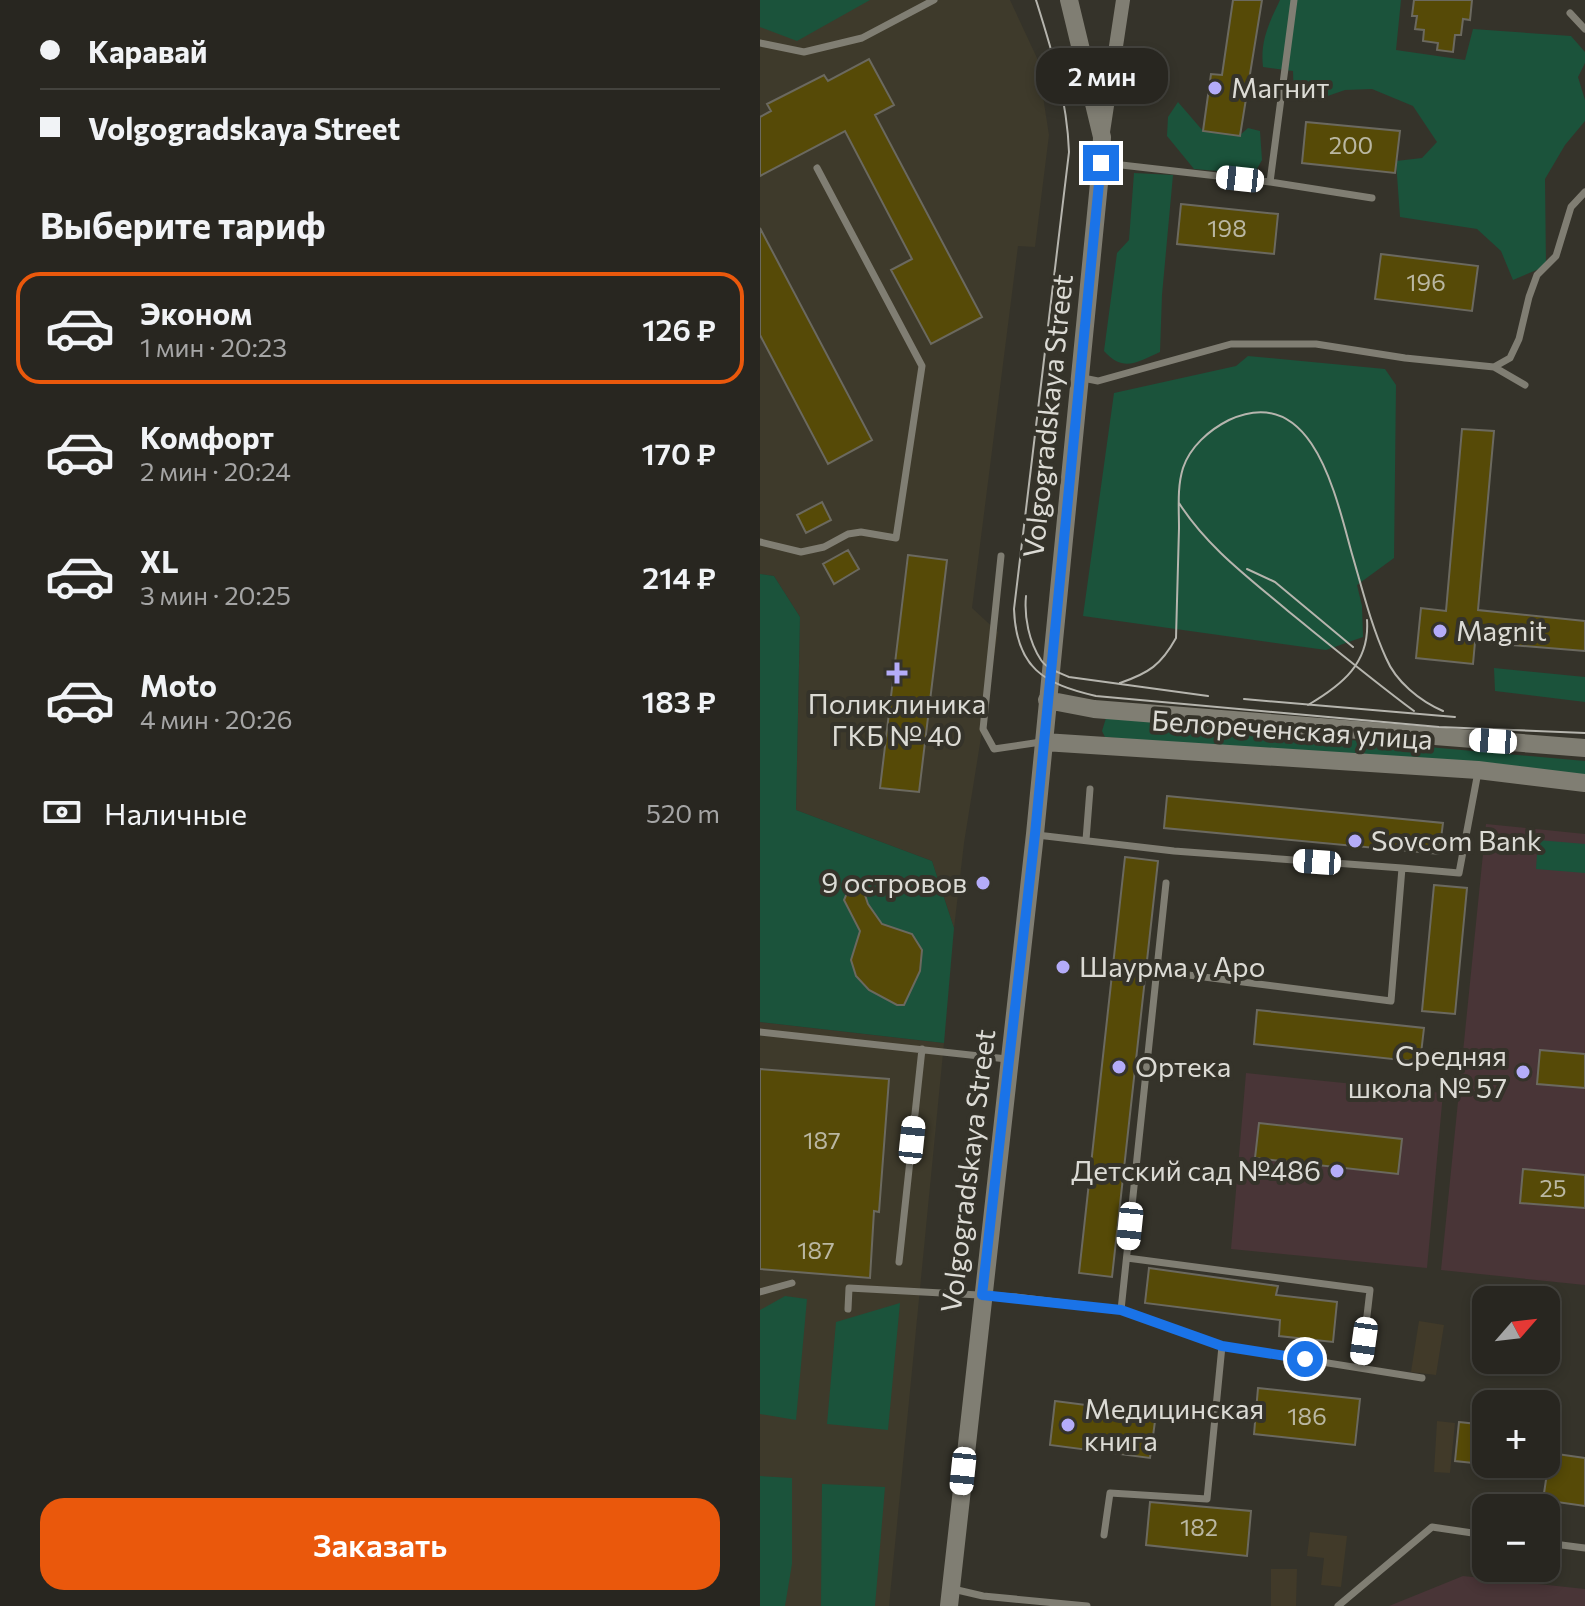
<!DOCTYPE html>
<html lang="ru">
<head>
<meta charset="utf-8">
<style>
  body { margin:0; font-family:Commissioner,sans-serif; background:#34322d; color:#f1f3f6; height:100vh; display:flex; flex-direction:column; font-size:30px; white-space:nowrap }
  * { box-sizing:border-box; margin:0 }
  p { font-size:26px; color:#a5a5a5 }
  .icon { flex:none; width:44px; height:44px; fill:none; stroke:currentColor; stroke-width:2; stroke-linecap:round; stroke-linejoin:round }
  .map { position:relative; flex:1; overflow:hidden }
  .panel { display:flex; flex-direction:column; background:#282620; width:760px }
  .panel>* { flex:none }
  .guide { display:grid; align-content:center; height:176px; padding:0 40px; background:#282620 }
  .needle { width:52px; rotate:62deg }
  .controls { position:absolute; left:712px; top:1286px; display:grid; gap:16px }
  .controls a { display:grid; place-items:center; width:88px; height:88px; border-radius:16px; background:#282620; box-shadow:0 4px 12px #0003,0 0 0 2px #44433e; font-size:40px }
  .end { position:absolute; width:36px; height:36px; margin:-18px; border:10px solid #1a73e8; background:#fff; box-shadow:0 0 0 4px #fff }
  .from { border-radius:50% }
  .bubble { position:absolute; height:56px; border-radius:24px; background:#282620; box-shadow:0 4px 12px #0003,0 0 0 2px #44433e; font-size:26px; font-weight:600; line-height:56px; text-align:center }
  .car { position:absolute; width:24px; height:48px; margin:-24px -12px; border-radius:10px; box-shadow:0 0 6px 2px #0007; background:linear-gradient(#fff 24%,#345 0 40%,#fff 0 76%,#345 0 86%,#fff 0) }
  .guide b { display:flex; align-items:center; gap:28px; height:76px; font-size:30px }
  .guide b+b { border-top:2px solid #44433e }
  .guide i { width:20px; height:20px; background:#f1f3f6 }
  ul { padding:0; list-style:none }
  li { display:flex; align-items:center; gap:24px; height:112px; margin:0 16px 12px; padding:0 24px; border:4px solid transparent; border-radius:24px }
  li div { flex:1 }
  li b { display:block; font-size:30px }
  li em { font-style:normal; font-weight:600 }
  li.current { border-color:#ea580c }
  li>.icon { width:72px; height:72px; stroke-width:1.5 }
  h2 { padding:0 40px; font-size:36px; line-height:96px }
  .pay { display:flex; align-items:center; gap:20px; height:88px; padding:0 40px; font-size:30px }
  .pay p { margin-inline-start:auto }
  .cta { display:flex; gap:16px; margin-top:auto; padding:16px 40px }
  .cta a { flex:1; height:92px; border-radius:24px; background:#ea580c; color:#fff; font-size:32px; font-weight:600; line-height:92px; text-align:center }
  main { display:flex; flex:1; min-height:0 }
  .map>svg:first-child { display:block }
</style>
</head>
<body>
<main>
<section class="panel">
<div class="guide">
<b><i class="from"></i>Каравай</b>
<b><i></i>Volgogradskaya Street</b>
</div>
<h2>Выберите тариф</h2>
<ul>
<li class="current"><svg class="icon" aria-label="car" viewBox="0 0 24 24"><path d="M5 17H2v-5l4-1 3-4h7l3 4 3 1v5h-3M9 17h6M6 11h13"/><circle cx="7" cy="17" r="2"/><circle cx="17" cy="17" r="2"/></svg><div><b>Эконом</b><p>1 мин · 20:23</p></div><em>126 ₽</em></li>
<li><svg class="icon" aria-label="car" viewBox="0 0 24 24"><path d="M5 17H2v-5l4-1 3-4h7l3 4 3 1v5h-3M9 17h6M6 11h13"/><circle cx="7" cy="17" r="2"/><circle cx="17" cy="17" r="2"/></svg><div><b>Комфорт</b><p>2 мин · 20:24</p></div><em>170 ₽</em></li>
<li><svg class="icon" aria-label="car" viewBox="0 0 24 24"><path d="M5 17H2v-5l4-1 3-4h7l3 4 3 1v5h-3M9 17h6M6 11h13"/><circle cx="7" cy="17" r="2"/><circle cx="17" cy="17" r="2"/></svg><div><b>XL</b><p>3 мин · 20:25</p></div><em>214 ₽</em></li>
<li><svg class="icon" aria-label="car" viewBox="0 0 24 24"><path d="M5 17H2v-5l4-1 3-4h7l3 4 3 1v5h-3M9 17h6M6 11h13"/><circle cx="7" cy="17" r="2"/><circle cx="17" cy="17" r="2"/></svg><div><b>Moto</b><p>4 мин · 20:26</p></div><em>183 ₽</em></li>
</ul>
<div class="pay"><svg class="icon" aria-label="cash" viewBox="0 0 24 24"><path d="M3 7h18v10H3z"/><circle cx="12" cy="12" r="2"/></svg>Наличные<p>520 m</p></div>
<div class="cta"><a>Заказать</a></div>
</section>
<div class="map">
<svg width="825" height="1606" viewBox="0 0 825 1606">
  <rect width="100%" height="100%" fill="#35332a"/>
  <!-- built -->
  <path fill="#3e3a2b" d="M0 0H250L277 58 289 135 275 247 258 246 212 608 238 632 204 843 194 928 172 861 36 810 40 617 14 576 0 574Z
    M0 1022 184 1043 129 1606H0Z"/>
  <!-- industrial -->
  <path fill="#413a29" d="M659 1321 684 1325 676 1375 651 1372Z
    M677 1421 695 1423 690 1473 674 1472Z
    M550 1532 587 1536 581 1587 561 1585 564 1558 547 1556Z
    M511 1569H537L536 1606H511Z"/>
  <!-- education -->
  <path fill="#493537" d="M726 824 825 834V1285L681 1270Z
    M486 1073 683 1093 667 1268 471 1249Z
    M703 1576 825 1589V1606H629Z"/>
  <!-- green -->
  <path fill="#1b533b" d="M0 0H110L37 41 0 27Z
    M520 0H641L636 50 705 60 713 29 811 36 825 52V63L818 77 825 100V121L805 145 785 179 786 266 753 280 741 251 717 229 640 217 636 161 662 158 677 142 653 106 612 89 585 90 559 99 534 101 533 71 503 67C500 41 509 23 520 0Z
    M418 102 443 131 479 136 488 128 500 131 502 160 494 174 434 169 407 136 408 117Z
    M374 173 413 175 402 295 400 352C377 362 364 373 344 351L357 253 369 240Z
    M488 356 625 369 636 385 634 558 597 585 602 606 603 637 566 650 323 616 354 393 476 366Z
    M0 574 14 576 40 617 36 810 172 861 194 928 184 1043 0 1022Z
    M734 668 825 677V702L735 691Z
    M346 718 825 761V778L345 737 342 731Z
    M778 840 825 844V873L776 869Z
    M25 1296 47 1299 36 1420 0 1414V1310Z
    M140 1303 128 1430 67 1424 76 1322Z
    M0 1476 32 1478V1564L25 1606H0Z
    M62 1484 125 1487 115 1606H61Z"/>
  <!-- building -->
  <path fill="#564a07" stroke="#6b695f" stroke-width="2" d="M473 0H502L480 136 443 131 451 74 462 75Z
    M654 0H712L710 20 703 19 701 35H695L693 52 677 50 678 43 663 41 664 30 655 29 657 16H652Z
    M109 59 134 105 115 115 222 317 171 344 131 270 152 259 85 131 0 176V117L11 111 7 104 64 75 68 81Z
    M546 122 640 131 635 173 542 163Z
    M421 204 518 214 514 254 417 244Z
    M0 228 112 440 68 464 0 335Z
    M621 254 718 266 712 311 615 299Z
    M702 429 734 431 718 610 825 621V651L715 642 713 664 656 658 661 608 686 611Z
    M62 502 71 520 46 533 37 515Z
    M88 550 99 569 74 584 63 564Z
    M148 555 187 560 159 792 120 788Z
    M407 796 683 823 679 854 404 828Z
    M365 857 398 861 352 1277 319 1273Z
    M674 885 707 888 695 1014 662 1011Z
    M95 889 104 892 108 904 122 924 152 934 162 950 160 971 144 1005H137L109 990 96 976 91 960 100 931 84 900 87 893Z
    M497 1010 664 1028 660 1062 494 1044Z
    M780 1050 825 1054V1088L777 1084Z
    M0 1069 129 1079 119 1212 114 1211 110 1278 0 1269Z
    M499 1123 642 1139 638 1174 495 1158Z
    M763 1169 825 1175V1208L760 1203Z
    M389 1268 518 1286 516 1295 577 1302 573 1342 519 1336 520 1320 385 1303Z
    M498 1388 600 1399 595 1445 494 1434Z
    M295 1401 396 1414 390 1458 290 1445Z
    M699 1422 726 1425V1443L716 1442 713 1463 695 1461Z
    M790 1453 825 1458V1506L783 1500Z
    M390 1502 491 1511 487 1556 386 1545Z"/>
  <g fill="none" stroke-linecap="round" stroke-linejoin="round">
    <!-- service -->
    <path stroke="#807e73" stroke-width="7" d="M810 13 825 29
      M0 43 44 52 102 38 174 0
      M344 163 510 182 612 198
      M510 182 534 0
      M734 367 750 358 759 339 769 297 777 275 796 256 811 207 825 192
      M323 378 338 381 471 344H556L645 358 734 367 765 385
      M0 542 41 552 64 547 88 534 101 532 136 538 162 366 57 168
      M241 556 223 729 234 749 281 742
      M277 835 414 851 642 868
      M326 840 330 789
      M397 971 631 1001 642 868 699 873 718 772
      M0 1032 247 1059
      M367 1258 610 1290 601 1367
      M139 1262 162 1049
      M0 1292 32 1283
      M88 1309 89 1288 256 1297 361 1310 462 1346 662 1378
      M361 1310 406 883
      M344 1535 350 1493 447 1499 462 1346
      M786 1543 825 1548
      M193 1589 223 1596 327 1606
      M578 1606 672 1527 726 1535"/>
    <!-- minor -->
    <path stroke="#807e73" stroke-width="14" d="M343 132 363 0"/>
    <!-- tertiary -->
    <path stroke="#807e73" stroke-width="18" d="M287 700 334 709 825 748
      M284 742 718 770 825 783
      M189 1606 275 834 341 163 342 137 309 0"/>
    <!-- tram -->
    <path stroke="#b6b5ae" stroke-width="2" d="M276 0C292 51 307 98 309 152L254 609C256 668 284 684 336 696L679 727 825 733
      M419 503C447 547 489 578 528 611 570 645 611 679 654 711
      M487 569 515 582 593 647
      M266 596C264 617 269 642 281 660 287 669 300 673 309 677L448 696
      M360 683C389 673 401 665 416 638 417 602 418 565 419 528 419 508 417 487 423 468 430 447 449 430 469 420 553 381 576 497 592 554 602 588 611 625 626 658 636 682 660 701 683 711
      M484 699 695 717
      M548 705C582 685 610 663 607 620"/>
  </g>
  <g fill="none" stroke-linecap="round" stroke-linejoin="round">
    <!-- route -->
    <path stroke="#1a73e8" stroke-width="10" d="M341 163 275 834 222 1295 361 1310 462 1346 545 1359"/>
  </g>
  <!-- markers -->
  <g fill="#b4acf9" stroke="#35332a" stroke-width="3">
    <circle cx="455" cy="88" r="8"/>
    <circle cx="680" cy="631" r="8"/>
    <path d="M133 661h8v8h8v8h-8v8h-8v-8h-8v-8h8z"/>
    <circle cx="595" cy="841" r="8"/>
    <circle cx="223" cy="883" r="8"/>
    <circle cx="303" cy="967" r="8"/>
    <circle cx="359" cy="1067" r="8"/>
    <circle cx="763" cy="1072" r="8"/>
    <circle cx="577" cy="1171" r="8"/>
    <circle cx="308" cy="1425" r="8"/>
  </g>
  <g text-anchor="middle" stroke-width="8" stroke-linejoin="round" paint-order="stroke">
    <!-- number labels -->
    <g font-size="24" fill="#bab7a2">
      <text x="591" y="154">200</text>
      <text x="467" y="237">198</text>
      <text x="666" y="291">196</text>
      <text x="62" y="1149">187</text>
      <text x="793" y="1197">25</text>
      <text x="56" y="1259">187</text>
      <text x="547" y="1425">186</text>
      <text x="439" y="1536">182</text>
    </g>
    <!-- poi labels -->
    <g font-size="28" fill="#dcdbd5" stroke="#35332a" text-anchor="start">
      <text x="471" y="98">Магнит</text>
      <text x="696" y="641">Magnit</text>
      <text x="137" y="714" text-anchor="middle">Поликлиника<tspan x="137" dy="32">ГКБ № 40</tspan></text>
      <text x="611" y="851">Sovcom Bank</text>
      <text x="207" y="893" text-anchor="end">9 островов</text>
      <text x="319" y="977">Шаурма у Аро</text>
      <text x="747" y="1066" text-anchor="end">Средняя<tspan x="747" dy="32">школа № 57</tspan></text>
      <text x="375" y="1077">Ортека</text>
      <text x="561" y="1181" text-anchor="end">Детский сад №486</text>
      <text x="324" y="1419">Медицинская<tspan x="324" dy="32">книга</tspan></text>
    </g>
    <!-- street labels -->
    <g font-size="28" fill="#dcdbd5" stroke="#35332a">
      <text transform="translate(288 416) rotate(-84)" y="10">Volgogradskaya Street</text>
      <text transform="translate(532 730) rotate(4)" y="10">Белореченская улица</text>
      <text transform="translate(208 1171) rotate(-83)" y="10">Volgogradskaya Street</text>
    </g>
  </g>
</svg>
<div class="controls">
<a><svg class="needle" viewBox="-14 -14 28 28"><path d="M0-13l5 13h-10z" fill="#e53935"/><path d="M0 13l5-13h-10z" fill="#a5a5a5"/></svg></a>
<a>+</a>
<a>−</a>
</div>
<i class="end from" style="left:545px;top:1359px"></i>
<i class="end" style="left:341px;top:163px"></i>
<div class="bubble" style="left:276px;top:48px;width:132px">2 мин</div>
<i class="car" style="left:480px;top:179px;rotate:276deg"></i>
<i class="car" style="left:733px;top:741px;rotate:274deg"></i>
<i class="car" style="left:557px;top:862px;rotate:274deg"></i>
<i class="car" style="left:152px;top:1140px;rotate:6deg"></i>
<i class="car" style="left:370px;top:1226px;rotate:186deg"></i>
<i class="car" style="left:604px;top:1341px;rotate:188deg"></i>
<i class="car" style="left:203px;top:1471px;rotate:186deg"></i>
</div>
</main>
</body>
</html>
